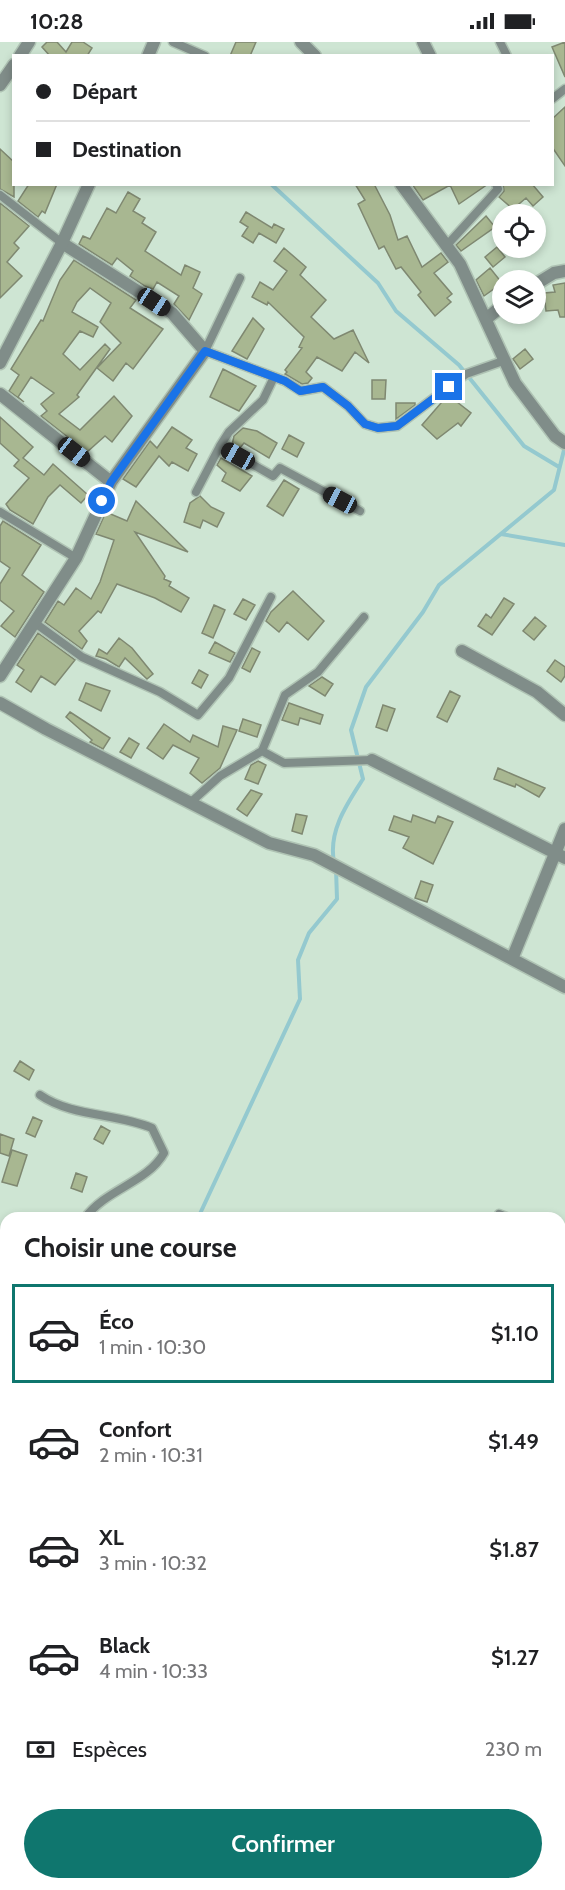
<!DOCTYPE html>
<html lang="fr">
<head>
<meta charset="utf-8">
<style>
  body { margin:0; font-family:Cabin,sans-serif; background:#f6f6f6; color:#202124; height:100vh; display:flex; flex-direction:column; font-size:22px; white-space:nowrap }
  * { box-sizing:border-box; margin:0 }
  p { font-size:20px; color:#757577 }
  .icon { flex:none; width:33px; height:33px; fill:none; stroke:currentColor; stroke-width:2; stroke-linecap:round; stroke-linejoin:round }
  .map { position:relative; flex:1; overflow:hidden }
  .side { position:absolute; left:0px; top:1170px; width:566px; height:678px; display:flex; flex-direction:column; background:#fff; border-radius:18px 18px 0 0; box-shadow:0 3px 9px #0003 }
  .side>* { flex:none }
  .top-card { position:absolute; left:12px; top:12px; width:542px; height:132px; border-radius:0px; box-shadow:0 3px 9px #0003; display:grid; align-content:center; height:132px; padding:0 24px; background:#fff }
  .fabs { position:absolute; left:492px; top:162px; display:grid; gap:12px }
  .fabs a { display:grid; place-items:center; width:54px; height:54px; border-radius:50%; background:#fff; box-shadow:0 3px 9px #0003; font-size:30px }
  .end { position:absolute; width:27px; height:27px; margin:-14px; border:8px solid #1a73e8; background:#fff; box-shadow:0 0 0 3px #fff }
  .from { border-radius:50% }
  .car { position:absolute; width:18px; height:36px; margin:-18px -9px; border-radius:8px; box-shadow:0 0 4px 2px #0007; background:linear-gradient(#222 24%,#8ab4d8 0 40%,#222 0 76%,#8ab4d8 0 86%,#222 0) }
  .top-card b { display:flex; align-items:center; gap:21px; height:57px; font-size:22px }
  .top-card b+b { border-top:2px solid #e0e0e0 }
  .top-card i { width:15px; height:15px; background:#202124 }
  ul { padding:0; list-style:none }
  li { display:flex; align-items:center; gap:18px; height:99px; margin:0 12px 9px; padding:0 12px; border:3px solid transparent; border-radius:0px }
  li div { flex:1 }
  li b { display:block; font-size:22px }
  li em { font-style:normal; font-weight:600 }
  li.current { border-color:#0f766e }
  li>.icon { width:54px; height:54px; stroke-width:1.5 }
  h2 { padding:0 24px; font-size:27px; line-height:72px }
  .pay { display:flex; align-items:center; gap:15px; height:66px; padding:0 24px; font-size:22px }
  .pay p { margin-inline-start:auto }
  .cta { display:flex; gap:12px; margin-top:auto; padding:12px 24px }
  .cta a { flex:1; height:69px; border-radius:36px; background:#0f766e; color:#fff; font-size:24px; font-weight:600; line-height:69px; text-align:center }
  .status { display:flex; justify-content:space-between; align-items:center; height:42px; padding:0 30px; background:#fff; direction:ltr }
  .status svg { height:16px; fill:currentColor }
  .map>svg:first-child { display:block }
</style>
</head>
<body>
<div class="status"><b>10:28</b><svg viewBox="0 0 49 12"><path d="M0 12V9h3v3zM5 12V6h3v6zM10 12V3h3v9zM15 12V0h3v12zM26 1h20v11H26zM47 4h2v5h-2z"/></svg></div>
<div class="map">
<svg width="565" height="1848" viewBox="0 0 565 1848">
  <rect width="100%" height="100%" fill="#cee5d3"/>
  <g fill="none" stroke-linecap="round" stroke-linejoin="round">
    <!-- stream -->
    <path stroke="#94c9cf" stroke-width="4" d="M271 142 378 241 396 269 459 323 524 404 559 425
      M501 492 565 503
      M334 820C328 789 347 762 363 737L351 688 366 645 423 570 439 543 554 448 565 404
      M198 1176 300 957 298 918 309 891 337 857 336 827
      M0 1686 6 1653"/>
  </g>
  <!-- building -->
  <path fill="#a8b791" stroke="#7f8871" stroke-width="1.5" d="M47 0H57L66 10 72 0H83L92 6 87 14H50L42 5Z
    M236 0H256L250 14H230Z
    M565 0V35L552 5Z
    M565 65V124L552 105V77Z
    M0 107 14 120V155L0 147Z
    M29 142H57L45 171 42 169 38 175 18 159Z
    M355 142H374L390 173 398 198 407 194 422 225 441 211 448 220 434 231 452 252 447 256 451 260 435 274 418 253 421 250 401 225 396 227 384 204 379 207 358 162 365 158Z
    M412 142H488L459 162 450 143 423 158Z
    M503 142H532L543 155 533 164 526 156 513 167 499 155 504 149Z
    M128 150 140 157 133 169 145 176 142 181 156 190 145 209 181 233 185 223 200 230 193 246 202 252 189 278 174 262 179 254 157 240 153 247 145 244 130 234 133 229 117 216 112 223 79 202 83 194 90 197 107 166 116 171Z
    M0 161 29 184 14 201 19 206 7 220 22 234 0 256Z
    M246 170 272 186 274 182 284 187 276 201 259 191 253 201 242 194 248 185 240 180Z
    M486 174 495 185 461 209 456 203Z
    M497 205 505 215 493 225 485 215Z
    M284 206 306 225 300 233 326 258 311 275 334 297 353 288 369 321 355 310 342 329 317 315 306 330 312 336 308 341 302 342 285 332 287 330 285 328 302 306 299 305 304 295 268 260 267 263 252 255 260 240 273 248 287 229 274 219Z
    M74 218 136 258 130 266 163 287 133 327 126 321 113 339 97 326 121 301 100 280 111 261 90 246 77 260 72 270 98 285 93 295 80 289 63 312 80 328 105 302 110 307 77 353 79 355 59 372 80 388 114 354 132 374 112 400 105 394 87 410 41 374 47 369 41 362 54 351 31 335 18 355 24 360 9 349 19 333 11 327 41 278 43 279 60 238Z
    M490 226 502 241 484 254 476 238Z
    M565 241V275H560L558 268 546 269 544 251 555 250 553 243Z
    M253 276 264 287 247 317 232 309Z
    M525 307 533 317 520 327 513 317Z
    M223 327 256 344 239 369 210 355Z
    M372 338H386L385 357H372Z
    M448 353 471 371 461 384 458 381 437 397 422 383Z
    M396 361H415V363L396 377Z
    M0 375 33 405 23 416 44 433 53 422 88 453 81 461 60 443 48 455 33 482 10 468 6 462 29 436 14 424 19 418 0 401Z
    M172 385 192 398 186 406 197 412 188 429 172 420 169 424 159 414 136 445 123 437 150 399 157 406Z
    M243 386 257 389 277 401 269 416 244 401 239 407 232 403 234 394Z
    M289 393 304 401 297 415 282 407Z
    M221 416 252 434 240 449 222 439 226 431 217 423Z
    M284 438 299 447 283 474 267 464Z
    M200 454 211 465 224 471 217 485 203 478 200 486 184 480 190 461Z
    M136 459 188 510 135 490 165 534 164 537 171 540 169 544 189 556 181 570 155 556 117 542 101 571 98 569 79 589 87 599 82 607 45 580 58 559 64 563 76 546 91 557 100 540 114 498 96 492 106 470 127 479Z
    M3 479 41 503 22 533 44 550 15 595 1 584 14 569 0 558V542L10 526 0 519V484Z
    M293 549 324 579 308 598 287 580 279 590 266 579 271 570Z
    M504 556 514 562 492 593 478 584 486 572 491 576Z
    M243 557 255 563 246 578 234 572Z
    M214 563 225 568 213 596 202 591Z
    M535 575 546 584 534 598 523 589Z
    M38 591 75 618 55 643 41 634 31 650 16 640 24 628 17 623Z
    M119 596 132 606 153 632 147 637 125 616 119 625 106 617 96 614 99 607 107 612Z
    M215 600 235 611 230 620 209 611Z
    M252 606 260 610 250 630 242 626Z
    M555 618 565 625V634L561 640 547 629Z
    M199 628 208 633 201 646 192 641Z
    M322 635 333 642 325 654 309 644Z
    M86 641 110 649 101 669 79 658Z
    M450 649 460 654 447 680 437 675Z
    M289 661 323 673 320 682 300 676 298 683 282 678Z
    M383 663 395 667 387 689 376 685Z
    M70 670 110 696 103 707 90 700 92 698 66 675Z
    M243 677 261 683 257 695 239 689Z
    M164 682 190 700 193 693 218 705 223 684 237 688 220 726 202 741 190 731 199 716 173 703 163 717 147 706Z
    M129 696 139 702 131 716 120 710Z
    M258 719 266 723 258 742 245 737 251 723Z
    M498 726 514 733 545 746 539 755 516 742 515 745 494 737Z
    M251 748 262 752 247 774 237 767Z
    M296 772 307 774 302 792 292 789Z
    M413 773 435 781 438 774 453 780 433 822 403 806 409 795 389 788 394 774 411 780Z
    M421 839 433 843 427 860 415 856Z
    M20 1019 34 1028 29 1038 14 1029Z
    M33 1075 42 1079 35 1095 26 1091Z
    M101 1084 110 1089 103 1102 94 1097Z
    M0 1092 14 1097 9 1114 0 1111Z
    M12 1108 27 1113 17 1144 2 1140Z
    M76 1131 87 1135 82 1150 71 1146Z"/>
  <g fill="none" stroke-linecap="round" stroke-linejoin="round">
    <defs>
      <path id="service" d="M173 0 205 14
        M500 0 507 14
        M552 57 565 47
        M0 153 62 201
        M448 202 498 147 496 142
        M240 236 205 309 285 339 301 349 323 345 348 364 365 382 378 386 397 384 466 332 503 319
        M274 335 263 358 229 390 220 404 273 434 280 426 360 469
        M196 450 220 404
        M0 470 76 516
        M35 581 82 615 160 650 198 673 229 636 271 555
        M262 709 285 653 318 630 364 575
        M190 761 220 734 262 709 284 721 372 718
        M40 1053C72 1075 116 1071 152 1086L164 1111C147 1141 106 1147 85 1176
        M499 1172 509 1176
        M560 1194 565 1196
        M560 1382 565 1383"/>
      <path id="minor" d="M301 0 315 14
        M423 0 430 14
        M20 14 29 0
        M0 43 14 23
        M401 142 460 222 515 341 555 394 565 401
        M536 242 554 231 565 229
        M486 277 502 264
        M0 352 111 440
        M462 609 537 650 565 673
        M0 634 76 516 111 440 205 309 172 271 62 201
        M0 661 46 687 269 801 314 813 565 945
        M372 718 565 816
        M512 917 565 787
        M0 1261 6 1263
        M0 1386 6 1387
        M560 1712 565 1713
        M401 1842 448 1848
        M189 1848 190 1842
        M331 1848 333 1842
        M472 1848 473 1842"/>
      <path id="tertiary" d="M148 14 154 0
        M0 321 62 201 89 142"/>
    </defs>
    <!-- service casing -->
    <use href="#service" stroke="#afc3b4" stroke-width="11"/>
    <!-- minor casing -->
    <use href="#minor" stroke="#afc3b4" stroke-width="15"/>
    <!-- tertiary casing -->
    <use href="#tertiary" stroke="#afc3b4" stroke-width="15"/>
    <!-- service -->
    <use href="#service" stroke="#808d89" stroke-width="8"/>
    <!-- minor -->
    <use href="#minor" stroke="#808d89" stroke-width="12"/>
    <!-- tertiary -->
    <use href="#tertiary" stroke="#808d89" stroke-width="12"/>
  </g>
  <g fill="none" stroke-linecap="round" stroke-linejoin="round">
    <!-- route -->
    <path stroke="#1a73e8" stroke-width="8" d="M102 459 111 440 205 309 285 339 300 349 323 345 348 364 365 382 378 386 397 384 449 345"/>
  </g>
</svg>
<div class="fabs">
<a><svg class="icon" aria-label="locate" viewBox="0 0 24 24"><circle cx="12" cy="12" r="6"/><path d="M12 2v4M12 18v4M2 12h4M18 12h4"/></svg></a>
<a><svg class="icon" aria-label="layers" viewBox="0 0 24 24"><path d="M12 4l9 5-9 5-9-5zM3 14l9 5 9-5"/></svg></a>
</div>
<i class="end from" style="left:102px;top:459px"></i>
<i class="end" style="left:449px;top:345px"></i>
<i class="car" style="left:154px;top:260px;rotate:123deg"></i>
<i class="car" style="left:74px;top:410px;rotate:128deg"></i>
<i class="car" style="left:238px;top:414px;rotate:299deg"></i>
<i class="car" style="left:340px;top:458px;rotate:298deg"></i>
<div class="top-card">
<b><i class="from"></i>Départ</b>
<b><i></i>Destination</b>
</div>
<section class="side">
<h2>Choisir une course</h2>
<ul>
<li class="current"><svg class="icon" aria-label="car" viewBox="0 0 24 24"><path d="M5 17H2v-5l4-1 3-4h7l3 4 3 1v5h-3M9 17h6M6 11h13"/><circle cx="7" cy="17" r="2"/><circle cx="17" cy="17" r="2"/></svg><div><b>Éco</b><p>1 min · 10:30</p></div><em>$1.10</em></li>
<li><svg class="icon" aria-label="car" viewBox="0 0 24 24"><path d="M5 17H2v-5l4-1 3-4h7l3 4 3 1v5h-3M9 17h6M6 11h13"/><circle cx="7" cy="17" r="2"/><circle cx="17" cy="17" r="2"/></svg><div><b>Confort</b><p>2 min · 10:31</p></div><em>$1.49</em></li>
<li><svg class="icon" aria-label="car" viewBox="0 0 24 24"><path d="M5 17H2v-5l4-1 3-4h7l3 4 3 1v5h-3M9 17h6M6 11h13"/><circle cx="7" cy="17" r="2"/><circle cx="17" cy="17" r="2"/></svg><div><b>XL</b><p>3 min · 10:32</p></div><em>$1.87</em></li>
<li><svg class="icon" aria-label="car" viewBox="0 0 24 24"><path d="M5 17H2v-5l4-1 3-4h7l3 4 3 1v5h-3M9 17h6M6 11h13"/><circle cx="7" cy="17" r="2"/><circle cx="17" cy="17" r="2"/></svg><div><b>Black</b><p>4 min · 10:33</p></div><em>$1.27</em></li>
</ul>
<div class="pay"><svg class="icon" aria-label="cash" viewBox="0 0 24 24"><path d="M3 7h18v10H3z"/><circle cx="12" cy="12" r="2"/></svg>Espèces<p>230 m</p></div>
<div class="cta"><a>Confirmer</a></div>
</section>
</div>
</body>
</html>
